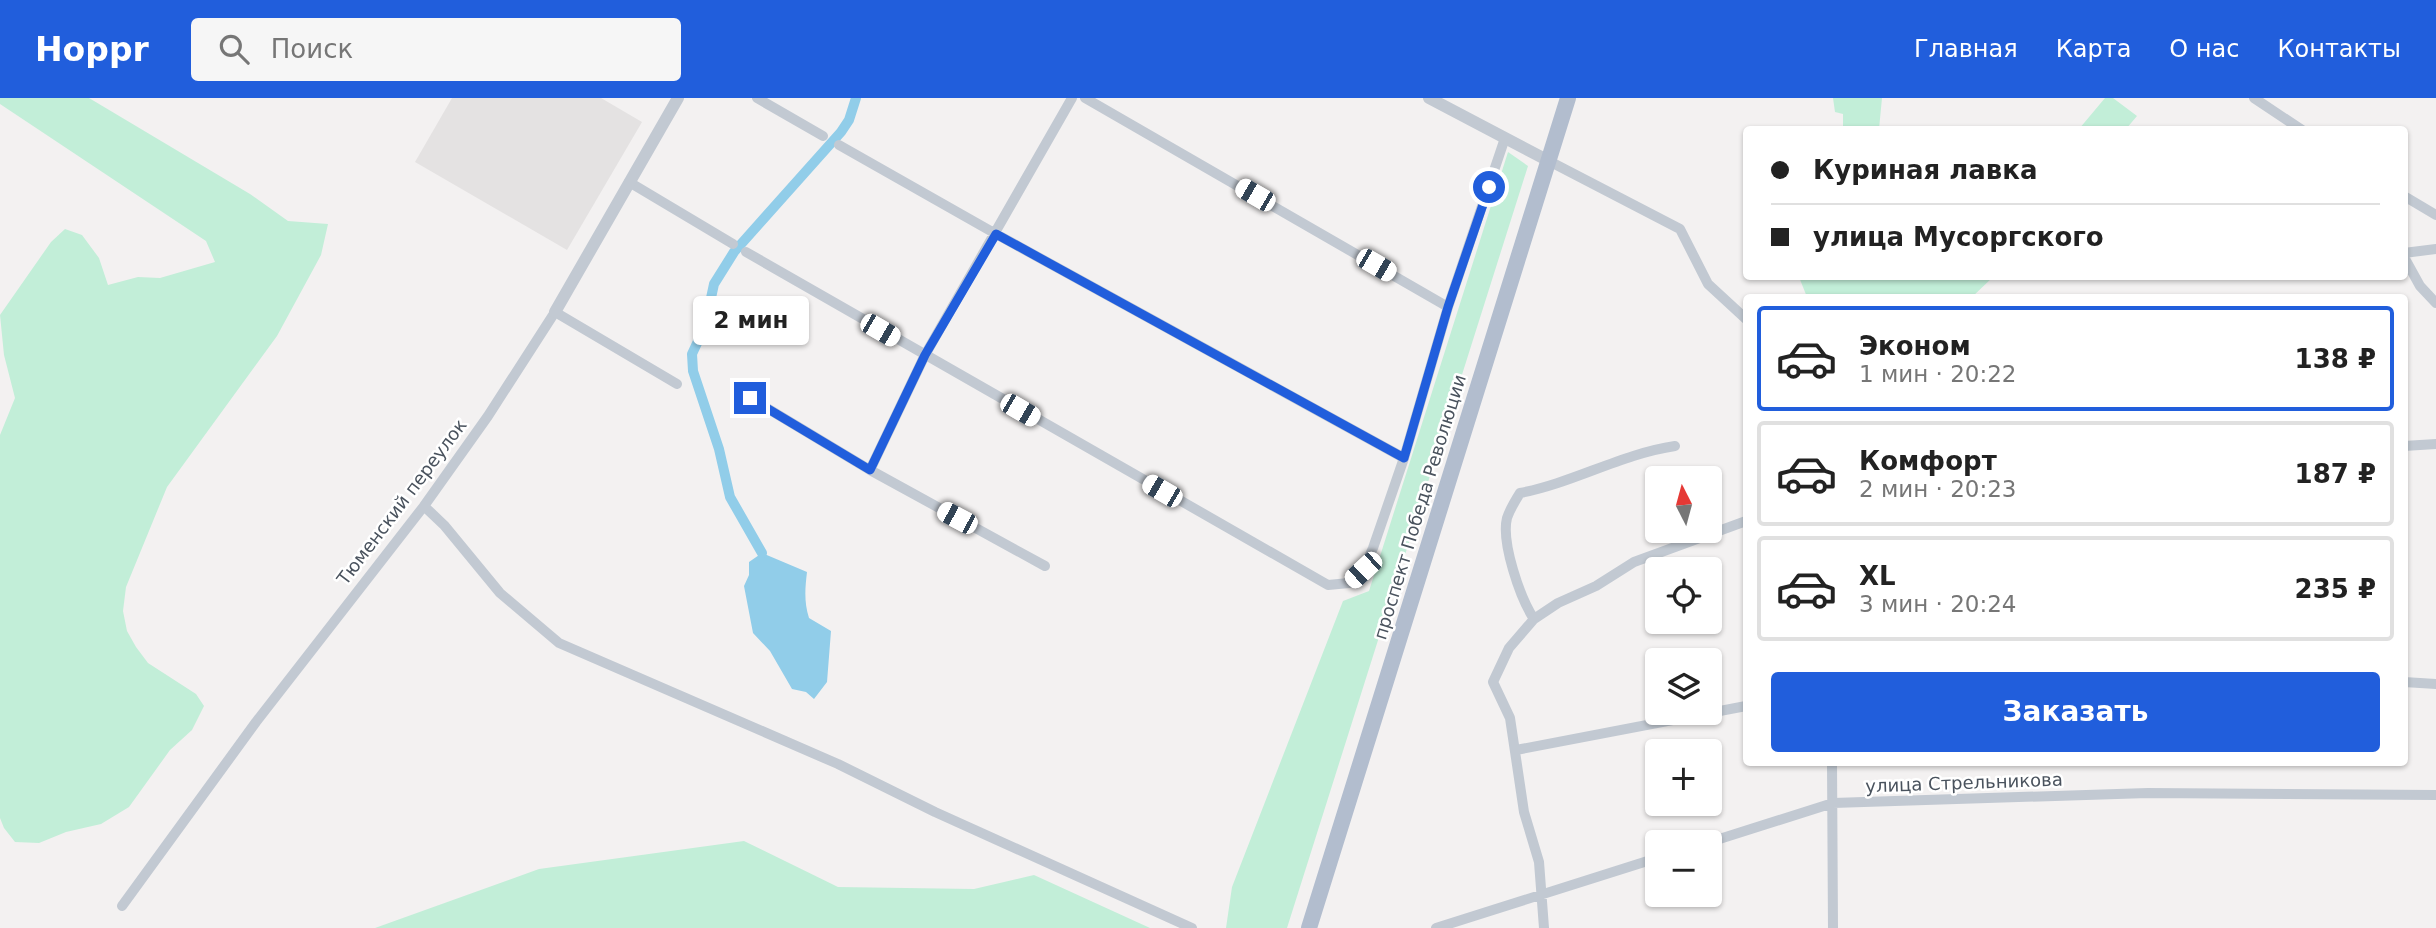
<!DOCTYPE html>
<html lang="ru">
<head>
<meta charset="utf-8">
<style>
  body { margin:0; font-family:"DejaVu Sans",sans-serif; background:#f6f6f6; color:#222; height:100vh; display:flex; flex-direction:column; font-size:26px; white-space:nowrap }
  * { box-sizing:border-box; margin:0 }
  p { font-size:23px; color:#767676 }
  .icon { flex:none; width:38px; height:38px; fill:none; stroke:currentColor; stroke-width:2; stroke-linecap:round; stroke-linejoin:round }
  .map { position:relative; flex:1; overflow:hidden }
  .drawer { position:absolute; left:1743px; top:196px; width:665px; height:472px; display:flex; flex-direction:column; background:#fff; border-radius:7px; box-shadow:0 2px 5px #0004 }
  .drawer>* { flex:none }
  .banner { position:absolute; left:1743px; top:28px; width:665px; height:154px; border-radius:7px; box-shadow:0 2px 5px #0004; display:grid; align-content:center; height:154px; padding:0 28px; background:#fff }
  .needle { width:46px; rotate:354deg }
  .controls { position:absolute; left:1645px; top:368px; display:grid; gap:14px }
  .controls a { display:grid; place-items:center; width:77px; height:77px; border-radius:7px; background:#fff; box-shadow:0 2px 5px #0004; font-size:35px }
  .end { position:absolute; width:32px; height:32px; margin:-16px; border:9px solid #215edc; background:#fff; box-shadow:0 0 0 4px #fff }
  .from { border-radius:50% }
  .bubble { position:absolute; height:49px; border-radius:7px; background:#fff; box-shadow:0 2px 5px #0004; font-size:23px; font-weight:600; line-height:49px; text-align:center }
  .car { position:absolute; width:21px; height:42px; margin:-21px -10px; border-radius:9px; box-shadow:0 0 5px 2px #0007; background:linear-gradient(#fff 24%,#345 0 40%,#fff 0 76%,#345 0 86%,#fff 0) }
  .banner b { display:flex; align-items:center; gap:24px; height:66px; font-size:26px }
  .banner b+b { border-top:2px solid #e0e0e0 }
  .banner i { width:18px; height:18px; background:#222 }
  ul { padding:12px 0 0; list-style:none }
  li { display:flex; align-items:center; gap:21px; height:105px; margin:0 14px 10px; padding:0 14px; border:4px solid #e0e0e0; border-radius:7px }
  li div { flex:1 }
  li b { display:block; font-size:26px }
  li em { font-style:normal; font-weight:600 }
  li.on { border-color:#215edc }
  li>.icon { width:63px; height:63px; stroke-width:1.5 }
  .cta { display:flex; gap:14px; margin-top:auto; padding:14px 28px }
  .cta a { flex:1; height:80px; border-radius:7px; background:#215edc; color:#fff; font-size:28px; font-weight:600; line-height:80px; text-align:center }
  header { display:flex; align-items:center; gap:42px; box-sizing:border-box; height:98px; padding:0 35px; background:#215edc; color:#fff }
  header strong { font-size:33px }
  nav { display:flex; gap:38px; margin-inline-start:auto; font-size:24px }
  .search { width:490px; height:63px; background:#f6f6f6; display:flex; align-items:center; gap:18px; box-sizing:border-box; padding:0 24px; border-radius:7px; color:#767676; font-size:26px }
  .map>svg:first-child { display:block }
</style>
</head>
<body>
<header>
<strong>Hoppr</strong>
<div class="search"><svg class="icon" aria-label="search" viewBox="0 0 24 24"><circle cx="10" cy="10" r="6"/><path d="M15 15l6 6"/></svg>Поиск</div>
<nav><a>Главная</a><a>Карта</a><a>О нас</a><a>Контакты</a></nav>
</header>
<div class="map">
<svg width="2436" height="830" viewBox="0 0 2436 830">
  <rect width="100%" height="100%" fill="#f3f1f1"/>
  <!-- education -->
  <path fill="#e4e2e2" d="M452 0H601L642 24 567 152 415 64Z"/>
  <!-- green -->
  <path fill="#c2eed8" d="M0 0H89L250 96 288 123 328 126 321 157 277 238 167 389 126 489 123 513 127 533 136 549 148 565 196 596 204 608 192 632 170 652 129 709 101 726 66 734 39 745 15 744 4 730 0 720V337L15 300 4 257 0 217 51 144 65 131 82 137 99 160 108 187 138 179 160 180 215 164 206 143 0 6Z
    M1833 0H1882L1879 31H1843V16L1835 14Z
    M2105 0H2113L2137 18 2126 31H2079Z
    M1508 54 1528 68 1287 830H1226L1232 789 1343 503 1369 493Z
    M1799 179H1993L1971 200 1807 199Z
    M744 743 838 789 974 791 1034 777 1150 830H375L539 771Z"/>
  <!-- water -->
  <path fill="#91cde9" d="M762 455 807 474C805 491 804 504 809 520L831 533 827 584 814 601 806 594 792 591 770 553 753 535 744 488 749 477V464Z"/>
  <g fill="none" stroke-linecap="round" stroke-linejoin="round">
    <!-- canal -->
    <path stroke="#91cde9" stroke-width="10" d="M762 455 730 399 719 351 693 273 692 256 705 228 714 186 734 154 841 34 849 22 856 0"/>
    <!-- minor -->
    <path stroke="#c2c9d2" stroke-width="10" d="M757 0 823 38
      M1085 0 1448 209
      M2254 0 2302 32
      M839 47 996 136 1404 360
      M1547 62 1680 131 1708 186 1746 221
      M629 84 733 146
      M2404 98 2436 117
      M746 154 1328 487 1349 485 1363 472 1373 450 1404 360 1448 209 1505 40
      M2404 155 2436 151
      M2404 159 2420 188 2436 205
      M750 300 870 372 1045 468
      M2404 348 2436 346
      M870 372 925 257 1072 0
      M424 408 444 427 500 495 559 545 838 666 935 714 1192 830
      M1534 521C1520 500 1501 444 1507 420 1510 411 1515 403 1520 395 1573 385 1621 356 1675 348
      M2404 584 2436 586
      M1516 652 1746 608
      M1832 665 1833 830
      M1710 744 1833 705 2148 695 2436 697
      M122 808 256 624 424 408 488 318 555 214 677 286
      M1436 830 1657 760
      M1544 830 1539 764 1524 714 1510 620 1493 584 1509 550 1534 521 1558 505 1596 488 1634 464 1746 423"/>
    <!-- tertiary -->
    <path stroke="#c2c9d2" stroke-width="12" d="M1429 0 1547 62
      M555 214 678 0"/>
    <!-- primary -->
    <path stroke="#b2bdce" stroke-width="16" d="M1309 830 1568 0"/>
  </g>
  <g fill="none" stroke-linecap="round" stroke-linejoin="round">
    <!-- route -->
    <path stroke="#215edc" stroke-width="9" d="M750 300 870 372 925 257 996 136 1404 360 1448 209 1489 89"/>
  </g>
  <g text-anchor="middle" stroke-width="5" stroke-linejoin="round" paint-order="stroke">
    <!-- street labels -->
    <g font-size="18" fill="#49525d" stroke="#fff">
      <text transform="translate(402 404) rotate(-53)" y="6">Тюменский переулок</text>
      <text transform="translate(1420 409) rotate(-73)" y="6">проспект Победа Революции</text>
      <text transform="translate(1964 685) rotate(-2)" y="6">улица Стрельникова</text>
    </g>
  </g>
</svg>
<div class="controls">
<a><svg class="needle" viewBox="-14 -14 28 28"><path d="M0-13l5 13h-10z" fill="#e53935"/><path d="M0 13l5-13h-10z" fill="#767676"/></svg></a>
<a><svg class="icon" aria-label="locate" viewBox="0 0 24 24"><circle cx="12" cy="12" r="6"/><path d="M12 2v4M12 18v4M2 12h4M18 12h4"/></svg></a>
<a><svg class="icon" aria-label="layers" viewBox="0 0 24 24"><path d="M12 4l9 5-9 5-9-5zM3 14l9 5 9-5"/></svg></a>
<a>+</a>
<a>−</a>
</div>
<i class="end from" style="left:1489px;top:89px"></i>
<i class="end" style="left:750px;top:300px"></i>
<div class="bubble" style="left:693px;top:198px;width:116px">2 мин</div>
<i class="car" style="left:1255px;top:97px;rotate:300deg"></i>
<i class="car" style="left:1376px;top:167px;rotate:120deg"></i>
<i class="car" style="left:880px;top:232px;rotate:120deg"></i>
<i class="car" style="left:1020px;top:312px;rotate:120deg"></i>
<i class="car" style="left:1162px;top:393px;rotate:300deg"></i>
<i class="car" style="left:957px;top:420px;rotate:298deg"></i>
<i class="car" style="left:1363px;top:472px;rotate:227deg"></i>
<div class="banner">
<b><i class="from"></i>Куриная лавка</b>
<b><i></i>улица Мусоргского</b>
</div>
<section class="drawer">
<ul>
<li class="on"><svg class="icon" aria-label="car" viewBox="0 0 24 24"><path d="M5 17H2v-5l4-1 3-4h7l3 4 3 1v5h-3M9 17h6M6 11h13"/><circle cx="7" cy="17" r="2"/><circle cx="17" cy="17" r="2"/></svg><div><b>Эконом</b><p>1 мин · 20:22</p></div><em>138 ₽</em></li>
<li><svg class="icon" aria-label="car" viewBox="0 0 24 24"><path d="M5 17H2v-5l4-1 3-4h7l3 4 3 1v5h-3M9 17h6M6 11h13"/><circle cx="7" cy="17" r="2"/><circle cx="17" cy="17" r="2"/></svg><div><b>Комфорт</b><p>2 мин · 20:23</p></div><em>187 ₽</em></li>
<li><svg class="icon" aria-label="car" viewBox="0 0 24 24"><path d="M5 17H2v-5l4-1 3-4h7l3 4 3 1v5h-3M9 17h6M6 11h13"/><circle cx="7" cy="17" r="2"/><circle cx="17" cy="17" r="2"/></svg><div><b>XL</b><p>3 мин · 20:24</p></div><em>235 ₽</em></li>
</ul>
<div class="cta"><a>Заказать</a></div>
</section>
</div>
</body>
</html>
